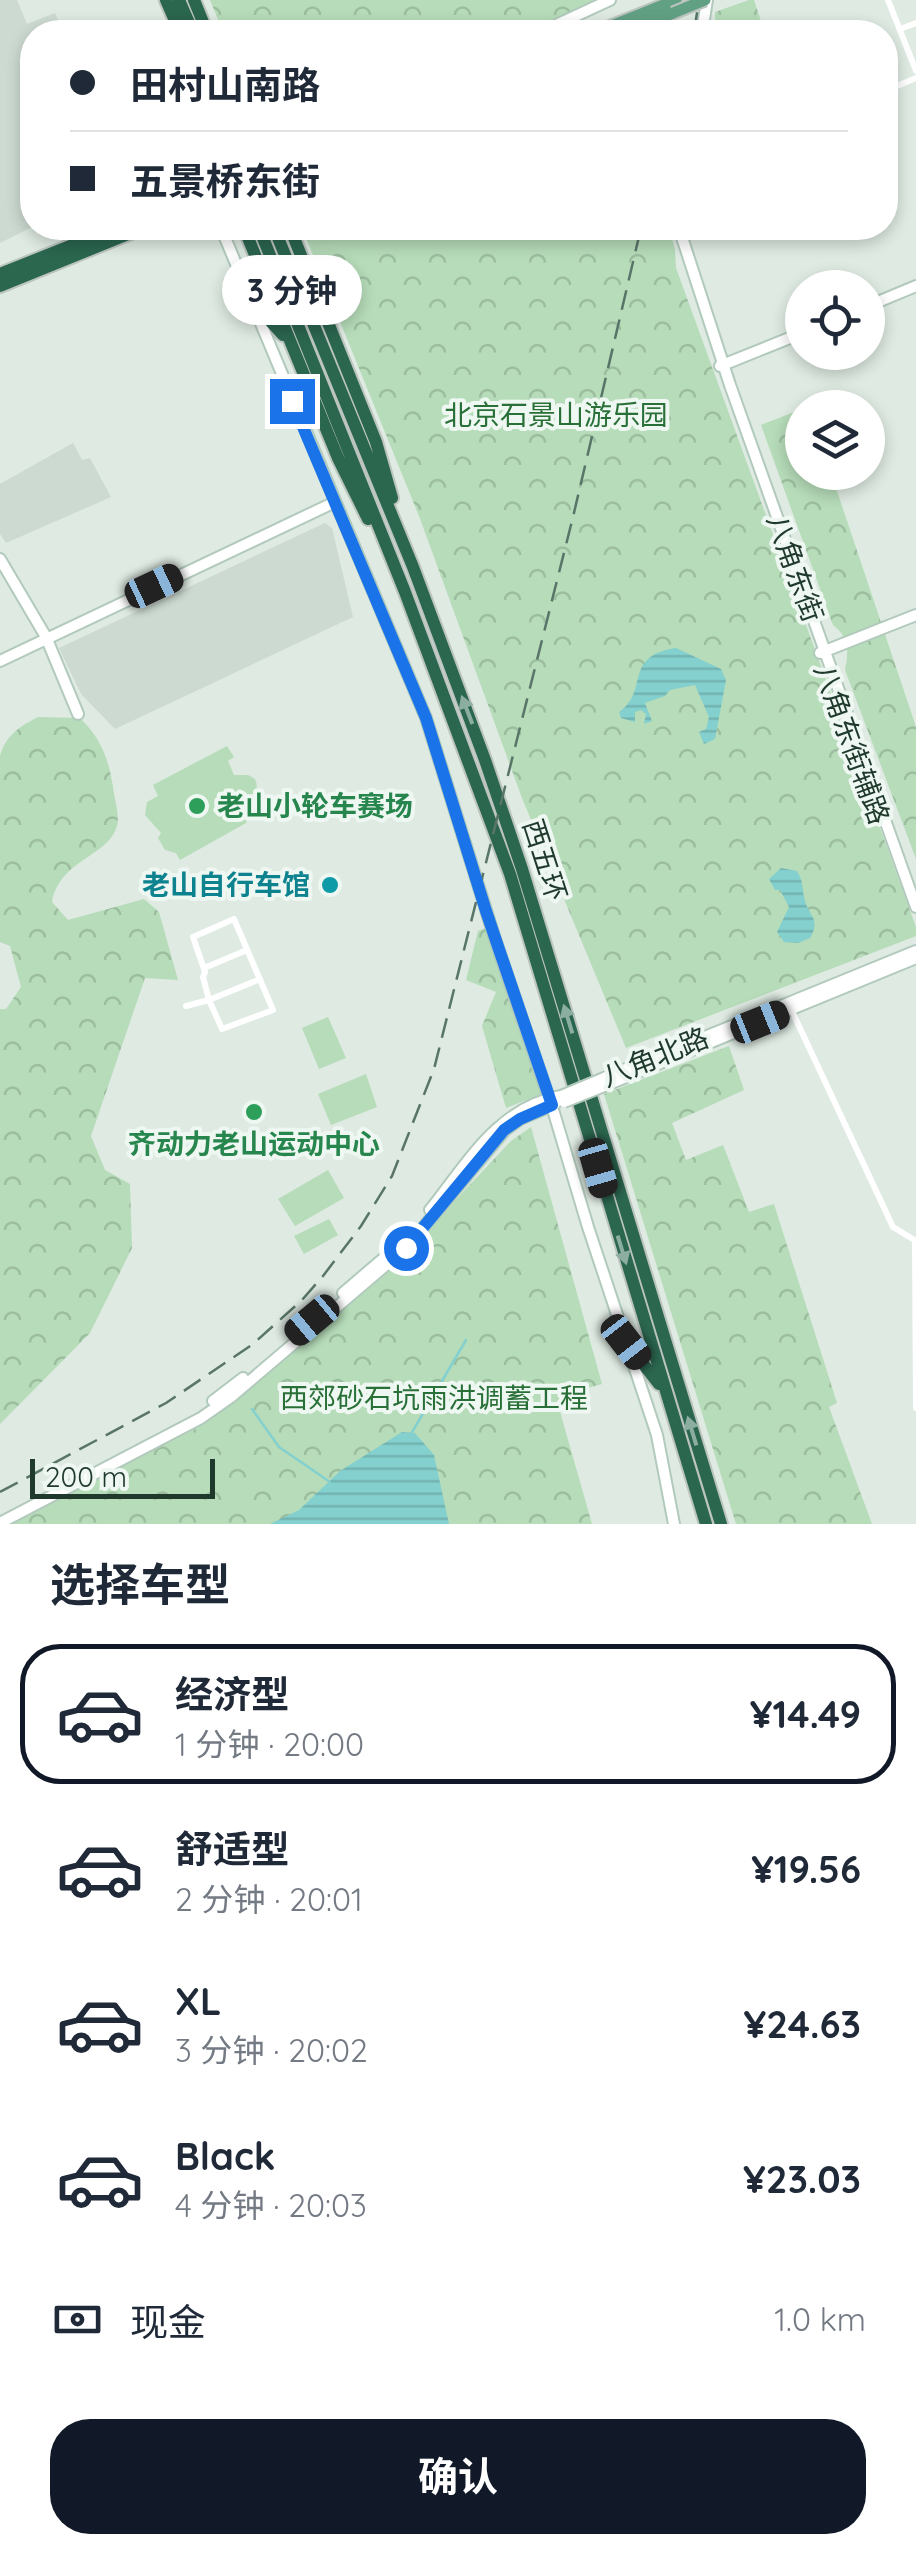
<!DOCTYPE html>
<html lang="zh">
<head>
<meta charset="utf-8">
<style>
  body { margin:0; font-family:Quicksand,"Noto Sans SC",sans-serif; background:#f2f2f3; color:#1f2937; height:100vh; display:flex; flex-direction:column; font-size:38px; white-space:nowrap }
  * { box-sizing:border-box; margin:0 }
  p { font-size:32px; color:#747a83 }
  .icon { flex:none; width:55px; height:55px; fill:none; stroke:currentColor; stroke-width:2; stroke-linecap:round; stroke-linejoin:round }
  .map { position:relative; height:1524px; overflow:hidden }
  .sheet { display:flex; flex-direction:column; background:#fff; flex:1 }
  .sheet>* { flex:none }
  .banner { position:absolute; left:20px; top:20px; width:878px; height:220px; border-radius:40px; box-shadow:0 5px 15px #0003; display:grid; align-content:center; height:220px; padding:0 50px; background:#fff }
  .fabs { position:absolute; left:785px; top:270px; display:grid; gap:20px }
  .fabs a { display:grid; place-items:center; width:100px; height:100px; border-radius:50%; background:#fff; box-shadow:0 5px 15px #0003; font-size:50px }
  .scale { position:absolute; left:30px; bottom:25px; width:185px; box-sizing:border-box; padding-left:10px; border:5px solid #1f392d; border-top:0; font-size:28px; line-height:35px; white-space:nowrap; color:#1f392d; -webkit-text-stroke:8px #eef7f1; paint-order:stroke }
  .end { position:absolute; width:45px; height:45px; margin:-22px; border:12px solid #1a73e8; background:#fff; box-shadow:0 0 0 5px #fff }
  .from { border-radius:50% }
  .bubble { position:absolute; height:70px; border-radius:35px; background:#fff; box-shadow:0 5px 15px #0003; font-size:32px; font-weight:700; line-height:70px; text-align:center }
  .car { position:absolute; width:30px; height:60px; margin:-30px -15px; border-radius:12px; box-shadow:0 0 8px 2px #0007; background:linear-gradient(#222 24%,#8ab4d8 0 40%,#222 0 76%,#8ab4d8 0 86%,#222 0) }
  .banner b { display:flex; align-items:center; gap:35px; height:95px; font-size:38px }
  .banner b+b { border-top:2px solid #e0e1e3 }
  .banner i { width:25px; height:25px; background:#1f2937 }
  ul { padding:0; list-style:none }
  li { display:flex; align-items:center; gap:30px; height:140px; margin:0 20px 15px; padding:0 30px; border:5px solid transparent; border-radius:40px }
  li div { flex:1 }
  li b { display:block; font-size:38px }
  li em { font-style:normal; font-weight:700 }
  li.active { border-color:#111827 }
  li>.icon { width:90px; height:90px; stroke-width:1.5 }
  h2 { padding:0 50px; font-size:45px; line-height:120px }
  .pay { display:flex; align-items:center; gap:25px; height:110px; padding:0 50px; font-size:38px }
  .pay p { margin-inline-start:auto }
  .cta { display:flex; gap:20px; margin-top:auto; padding:20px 50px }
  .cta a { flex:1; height:115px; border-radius:40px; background:#111827; color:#fff; font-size:40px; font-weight:700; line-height:115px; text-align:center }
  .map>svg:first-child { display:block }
</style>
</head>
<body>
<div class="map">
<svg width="916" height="1524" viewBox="0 0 916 1524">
  <defs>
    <pattern id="park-crowns" width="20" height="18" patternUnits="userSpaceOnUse" patternTransform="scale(2.5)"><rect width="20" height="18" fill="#b6dcb9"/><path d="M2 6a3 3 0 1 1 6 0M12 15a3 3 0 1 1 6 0" fill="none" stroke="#9cbe9f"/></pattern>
    <pattern id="water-rules" width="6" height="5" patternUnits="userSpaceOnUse" patternTransform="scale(2.5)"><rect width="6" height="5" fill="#84d0ce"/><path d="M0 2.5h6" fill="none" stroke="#72b3b1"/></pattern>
  </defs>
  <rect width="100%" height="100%" fill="#deeae2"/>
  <!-- built -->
  <path fill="#ccdad1" d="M0 0H17L27 24 55 13 63 32H32V227L0 243Z
    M73 443 82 460 90 458 111 497 6 543 0 534V484Z
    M325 523 332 528 353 617 115 729 81 694 59 648Z"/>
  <!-- grass -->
  <path fill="#b6dcb9" d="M227 746 234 757 228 761 234 775H248L255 779C260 791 254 794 245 802L249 810 246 823 180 860 176 853 165 850 158 838 161 833 145 815 147 802 158 796 153 785Z
    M328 1017 346 1058 319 1069 302 1028Z
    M366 1074 377 1107 331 1125 318 1094Z
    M328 1170 344 1198 295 1226 278 1199Z
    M329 1219 338 1235 304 1254 294 1236Z"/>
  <!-- park -->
  <path fill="url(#park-crowns)" d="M210 0H602L530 32H223Z
    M749 0H754L762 24 761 32H715V12Z
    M302 228H669L675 249 676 268 916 927V936L626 1048 522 798 419 516Z
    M802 409V472L831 473 916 727V859L845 670C849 652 849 637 833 625L761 425Z
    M38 717 80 718C101 739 108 757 113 787 114 798 120 815 117 826 108 857 60 859 52 902L68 920 144 899 159 912 178 980 145 978 91 1136 105 1170 130 1184 132 1248 90 1333 0 1424V1009H6L21 987 10 946 0 942V756C6 735 19 727 38 717Z
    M485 928 541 1094 506 1108 482 1026 496 992 466 980 478 931Z
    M729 1046 744 1090 672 1123 686 1160 723 1145 749 1212 774 1204 837 1403 829 1407 872 1524H736L604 1094Z
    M531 1127 602 1384 570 1393 559 1408 592 1524H10L197 1428 261 1379 386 1274 511 1141Z"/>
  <!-- water -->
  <path fill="url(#water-rules)" d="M676 648 721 669 726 680 715 739 704 744 699 732 706 729 709 717 695 685 670 690 665 696 645 703 652 721 644 724 646 714 641 710 635 712V722L621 718 619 712C650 691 622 656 676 648Z
    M781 868 797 871C803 881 802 886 804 897 807 915 822 918 810 938L798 943 784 942 777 932 789 907 780 890H775L769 879Z
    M402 1432 415 1433 434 1455 449 1524H270L299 1510 340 1471Z"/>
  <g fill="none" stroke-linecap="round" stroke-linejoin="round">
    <!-- stream -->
    <path stroke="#84d0ce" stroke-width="2.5" d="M252 1409 279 1447 330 1482
      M411 1434 466 1340"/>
    <defs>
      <path id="secondary" d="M541 32 610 0
        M702 32 707 0
        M221 228 426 718 496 942 554 1113 588 1227 657 1435 674 1524
        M679 228 730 385 916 907
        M868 306 916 286
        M720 366 802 333
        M0 559 46 637 78 714
        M820 653 916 615
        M0 661 335 502
        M604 1078 916 951
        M604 1086 916 958
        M430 1210C467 1164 498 1107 561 1096
        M343 1293 391 1252
        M213 1401 243 1378
        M0 1523 201 1418 231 1397 406 1248 505 1130 520 1119 555 1104"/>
      <path id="primary" d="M596 32 676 0
        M624 32 673 13"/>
      <path id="highway" d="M166 0 180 32
        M179 0 193 32
        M194 0 207 32
        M244 228 338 458 368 519
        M259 228 405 592 510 874 706 1524
        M274 228 413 567 485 760 522 869 721 1524
        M290 228 376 442 392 498
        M0 274 115 228
        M0 286 143 228
        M250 299 283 335
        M626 1342 659 1384"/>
    </defs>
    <!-- secondary casing -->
    <use href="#secondary" stroke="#b1cabc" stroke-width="14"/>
    <!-- primary casing -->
    <use href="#primary" stroke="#bcc4c0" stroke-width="15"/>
    <!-- highway casing -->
    <use href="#highway" stroke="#bcc4c0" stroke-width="16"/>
    <!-- street -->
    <path stroke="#fff" stroke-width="6" d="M888 0 916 71
      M900 29 916 23
      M885 91 916 78
      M204 968 247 950
      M186 1006 209 1000 222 1029 273 1010 234 919 193 937 205 972 203 977 209 1000 260 979
      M791 1009 893 1227 916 1241
      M915 1242 916 1408"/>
    <!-- secondary -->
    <use href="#secondary" stroke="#fff" stroke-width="10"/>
    <!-- primary -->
    <use href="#primary" stroke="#62a084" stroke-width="11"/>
    <!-- highway -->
    <use href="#highway" stroke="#2b664f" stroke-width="12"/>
    <!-- rail -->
    <path stroke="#597569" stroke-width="2.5" stroke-dasharray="20 10" stroke-linecap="butt" d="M694 32 699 0
      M0 1492 166 1403 253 1344 302 1300 323 1276 361 1226 392 1176 434 1069 573 517 641 228"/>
    <defs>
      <path id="secondary-bridge" d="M561 1096 604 1078
        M564 1102 604 1086"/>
      <path id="primary-bridge" d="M673 13 705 0"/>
    </defs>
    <!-- secondary-bridge casing -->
    <use href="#secondary-bridge" stroke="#b1cabc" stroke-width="14" stroke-linecap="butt"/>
    <!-- primary-bridge casing -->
    <use href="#primary-bridge" stroke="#bcc4c0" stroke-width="15" stroke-linecap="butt"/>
    <!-- secondary-bridge -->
    <use href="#secondary-bridge" stroke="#fff" stroke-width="10"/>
    <!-- primary-bridge -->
    <use href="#primary-bridge" stroke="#62a084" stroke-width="11"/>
  </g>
  <!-- one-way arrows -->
  <defs><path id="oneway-solid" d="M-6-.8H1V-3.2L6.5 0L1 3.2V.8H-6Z" transform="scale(2.5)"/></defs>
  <g fill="#8caea0">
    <use href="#oneway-solid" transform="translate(467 710) rotate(-111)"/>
    <use href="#oneway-solid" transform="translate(568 1019) rotate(-107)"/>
    <use href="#oneway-solid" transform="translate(622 1250) rotate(73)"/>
    <use href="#oneway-solid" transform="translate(692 1431) rotate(-107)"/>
  </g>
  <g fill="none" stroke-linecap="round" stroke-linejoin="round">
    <!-- route -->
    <path stroke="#1a73e8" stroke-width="12" d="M292 401 426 718 486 911 552 1105 520 1119 504 1130 406 1248"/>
  </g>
  <!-- markers -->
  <g fill="#2e9e5b" stroke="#eef7f1" stroke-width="4">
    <circle cx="197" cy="806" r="10"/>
    <circle cx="254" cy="1112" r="10"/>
  </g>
  <circle fill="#0f9aa8" stroke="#eef7f1" stroke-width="4" cx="330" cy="885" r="10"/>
  <g text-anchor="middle" stroke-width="8" stroke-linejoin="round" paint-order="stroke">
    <!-- park labels -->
    <g font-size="28" fill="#297038" stroke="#eef7f1">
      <text x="556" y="425">北京石景山游乐园</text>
      <text x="434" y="1408">西郊砂石坑雨洪调蓄工程</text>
    </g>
    <!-- street labels -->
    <g font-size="28" fill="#1f392d" stroke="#eef7f1">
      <text transform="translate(795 568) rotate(70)" y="10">八角东街</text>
      <text transform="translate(852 744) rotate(70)" y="10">八角东街辅路</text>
      <text transform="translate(545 860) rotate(72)" y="10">西五环</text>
      <text transform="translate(655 1057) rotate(-22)" y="10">八角北路</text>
    </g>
    <!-- leisure labels -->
    <g font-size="28" font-weight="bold" fill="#27864d" stroke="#eef7f1" text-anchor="start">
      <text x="217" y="816">老山小轮车赛场</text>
      <text x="254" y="1154" text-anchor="middle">齐动力老山运动中心</text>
    </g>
    <!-- culture labels -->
    <g font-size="28" font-weight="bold" fill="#0d838f" stroke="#eef7f1" text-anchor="end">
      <text x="310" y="895">老山自行车馆</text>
    </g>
  </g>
</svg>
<div class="fabs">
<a><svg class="icon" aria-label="locate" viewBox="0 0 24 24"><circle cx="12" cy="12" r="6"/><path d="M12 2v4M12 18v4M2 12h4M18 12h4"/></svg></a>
<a><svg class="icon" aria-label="layers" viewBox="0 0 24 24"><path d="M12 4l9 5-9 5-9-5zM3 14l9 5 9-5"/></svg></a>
</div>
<div class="scale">200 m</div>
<i class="end from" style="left:406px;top:1248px"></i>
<i class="end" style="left:292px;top:401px"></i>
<div class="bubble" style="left:222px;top:255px;width:140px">3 分钟</div>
<i class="car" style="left:154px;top:586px;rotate:65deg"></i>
<i class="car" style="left:760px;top:1022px;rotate:68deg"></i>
<i class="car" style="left:598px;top:1168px;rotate:164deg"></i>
<i class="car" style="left:312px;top:1320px;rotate:230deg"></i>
<i class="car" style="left:626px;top:1342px;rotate:142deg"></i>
<div class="banner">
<b><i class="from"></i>田村山南路</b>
<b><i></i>五景桥东街</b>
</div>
</div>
<section class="sheet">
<h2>选择车型</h2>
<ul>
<li class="active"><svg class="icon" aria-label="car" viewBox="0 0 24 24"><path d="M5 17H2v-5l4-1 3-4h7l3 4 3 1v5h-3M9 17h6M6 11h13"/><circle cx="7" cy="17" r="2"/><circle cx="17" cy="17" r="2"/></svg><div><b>经济型</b><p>1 分钟 · 20:00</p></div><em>¥14.49</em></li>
<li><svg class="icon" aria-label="car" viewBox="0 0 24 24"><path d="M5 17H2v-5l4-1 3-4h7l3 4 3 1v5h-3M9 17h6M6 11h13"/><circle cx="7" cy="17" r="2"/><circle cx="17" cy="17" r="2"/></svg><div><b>舒适型</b><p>2 分钟 · 20:01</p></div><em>¥19.56</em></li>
<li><svg class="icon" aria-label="car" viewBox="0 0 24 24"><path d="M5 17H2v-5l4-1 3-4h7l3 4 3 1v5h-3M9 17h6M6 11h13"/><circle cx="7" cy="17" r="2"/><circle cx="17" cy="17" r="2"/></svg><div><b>XL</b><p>3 分钟 · 20:02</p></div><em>¥24.63</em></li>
<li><svg class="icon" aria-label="car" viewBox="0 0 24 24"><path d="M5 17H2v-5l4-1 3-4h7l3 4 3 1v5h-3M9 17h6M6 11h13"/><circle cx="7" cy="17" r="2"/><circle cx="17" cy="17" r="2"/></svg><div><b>Black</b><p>4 分钟 · 20:03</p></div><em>¥23.03</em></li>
</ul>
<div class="pay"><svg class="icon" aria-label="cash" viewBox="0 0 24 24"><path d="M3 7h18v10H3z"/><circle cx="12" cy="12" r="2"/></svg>现金<p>1.0 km</p></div>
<div class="cta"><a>确认</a></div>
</section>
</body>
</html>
